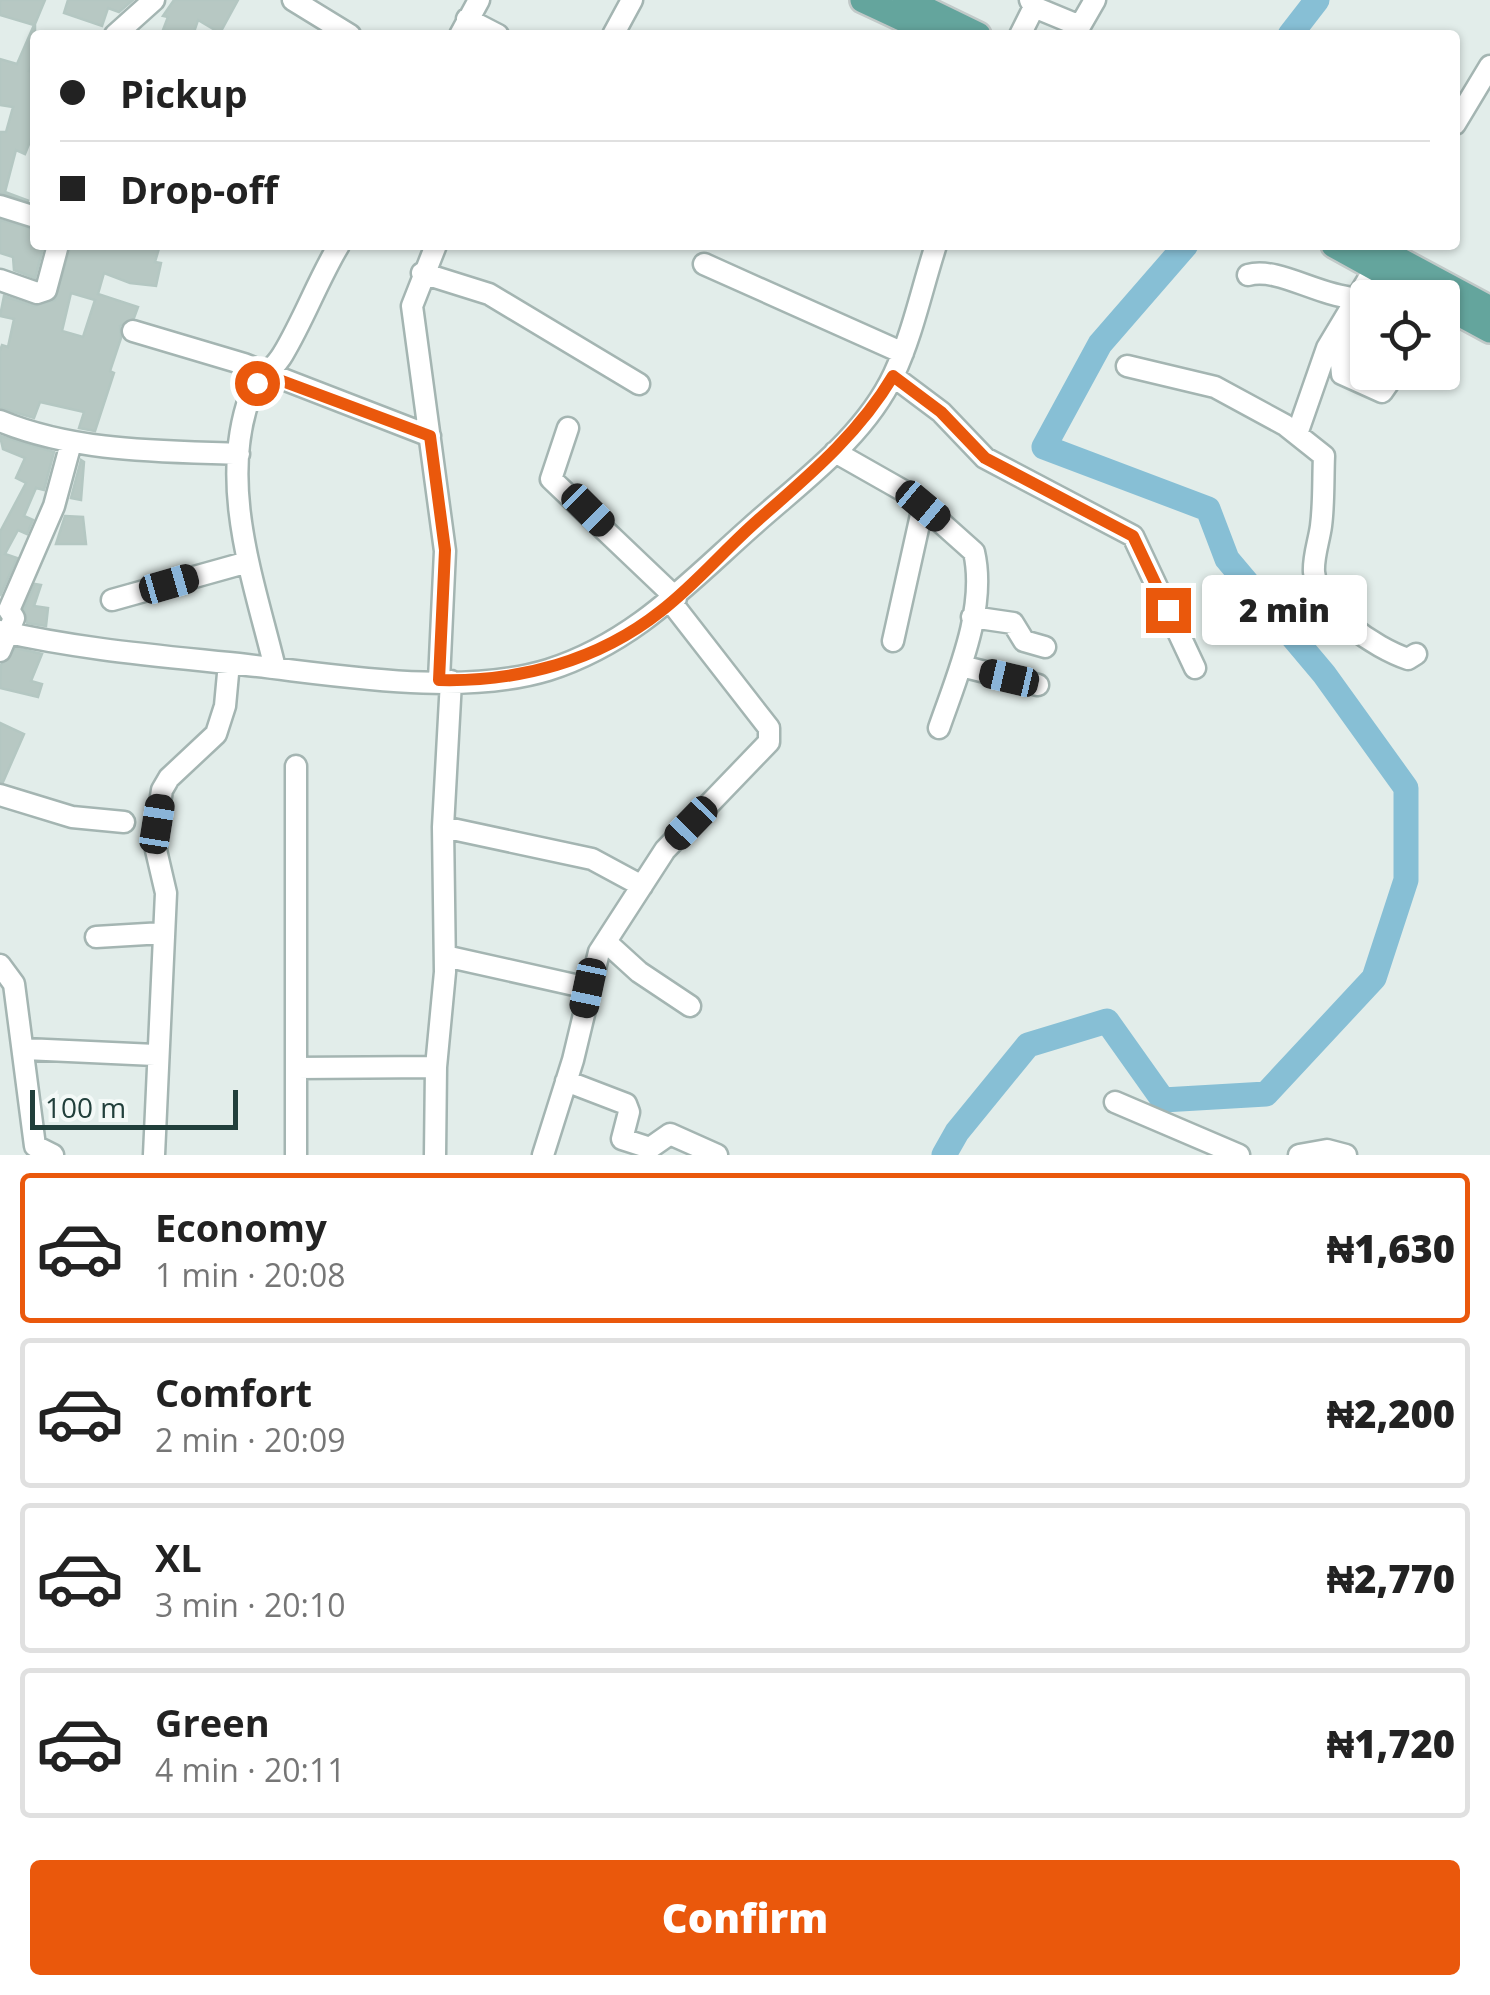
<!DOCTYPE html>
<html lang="en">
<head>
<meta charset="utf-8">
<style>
  body { margin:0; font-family:"Open Sans",sans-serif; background:#f2f2f2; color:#222; height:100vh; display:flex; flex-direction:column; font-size:38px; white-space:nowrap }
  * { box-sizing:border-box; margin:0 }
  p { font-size:32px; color:#767676 }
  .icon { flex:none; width:55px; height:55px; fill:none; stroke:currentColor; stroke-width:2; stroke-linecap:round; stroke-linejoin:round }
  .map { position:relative; height:1155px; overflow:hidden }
  .sheet { display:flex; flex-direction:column; background:#fff; flex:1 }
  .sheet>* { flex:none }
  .guide { position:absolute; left:30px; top:30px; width:1430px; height:220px; border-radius:10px; box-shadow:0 2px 8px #0004; display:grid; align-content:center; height:220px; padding:0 30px; background:#fff }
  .controls { position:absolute; left:1350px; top:280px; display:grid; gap:20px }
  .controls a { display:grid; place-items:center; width:110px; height:110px; border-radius:10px; background:#fff; box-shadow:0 2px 8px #0004; font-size:50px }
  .scale { position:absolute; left:30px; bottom:25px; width:208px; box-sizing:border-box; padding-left:10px; border:5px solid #213f3b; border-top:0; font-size:28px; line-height:35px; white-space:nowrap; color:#213f3b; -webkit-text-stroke:8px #f3f9f7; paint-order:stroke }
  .end { position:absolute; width:45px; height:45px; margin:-22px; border:12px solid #ea580c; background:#fff; box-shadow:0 0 0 5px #fff }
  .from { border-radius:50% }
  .bubble { position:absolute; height:70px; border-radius:10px; background:#fff; box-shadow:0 2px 8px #0004; font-size:32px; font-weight:800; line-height:70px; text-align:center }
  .car { position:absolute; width:30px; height:60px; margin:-30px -15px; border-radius:12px; box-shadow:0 0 8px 2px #0007; background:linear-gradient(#222 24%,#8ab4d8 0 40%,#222 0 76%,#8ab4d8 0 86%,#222 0) }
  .guide b { display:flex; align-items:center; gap:35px; height:95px; font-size:38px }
  .guide b+b { border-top:2px solid #e0e0e0 }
  .guide i { width:25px; height:25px; background:#222 }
  ul { padding:18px 0 0; list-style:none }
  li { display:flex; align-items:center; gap:30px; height:150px; margin:0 20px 15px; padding:0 10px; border:5px solid #e0e0e0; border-radius:10px }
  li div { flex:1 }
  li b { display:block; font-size:38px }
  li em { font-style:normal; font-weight:800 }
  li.active { border-color:#ea580c }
  li>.icon { width:90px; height:90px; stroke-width:1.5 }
  .primary-button { display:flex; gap:20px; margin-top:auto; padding:20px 30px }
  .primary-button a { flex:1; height:115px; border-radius:10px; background:#ea580c; color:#fff; font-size:40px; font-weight:800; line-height:115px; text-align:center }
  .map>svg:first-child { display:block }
</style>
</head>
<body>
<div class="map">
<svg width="1490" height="1155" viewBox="0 0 1490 1155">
  <rect width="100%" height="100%" fill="#e2edea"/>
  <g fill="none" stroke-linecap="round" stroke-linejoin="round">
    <!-- river -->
    <path stroke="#87bfd5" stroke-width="25" d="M1290 35 1317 0
      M944 1155 957 1132 1028 1045 1107 1021 1163 1100 1266 1094 1374 978 1406 880V788L1324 674 1227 559 1208 509 1044 447 1100 344 1186 245"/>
  </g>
  <!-- building -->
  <path fill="#b7c8c3" stroke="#b4c7c2" stroke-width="2.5" fill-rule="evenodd" d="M0 0H45L35 24V58L29 71 35 74V129L25 154 16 150 5 192 29 201 0 193V132H6L13 107 0 105V59L17 64 34 25 0 15Z
    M68 0H133L119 12 108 8 102 26 64 13Z
    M174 0H238L220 33 198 20 193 35 163 30 168 17 163 16Z
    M0 220 35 230V245H44L35 278 14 270 13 257 0 253Z
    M71 245H160L155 262 161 263 156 286 130 283 104 273 98 294 138 307 134 318 120 326 121 338 110 371 114 373 95 431 79 428 84 412 40 402 34 418 0 408V351L2 345 8 347 14 319 0 316 4 296 34 306 55 300ZM71 293 95 300 83 337 62 331Z
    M0 436 54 452 44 490 36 488 24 516 33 520 27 534 18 530 5 554 17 558 0 596V532L26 483 16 478 25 458 3 449Z
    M81 460 84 462 81 500 71 498Z
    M65 516 83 517 86 544H56Z
    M35 584 41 585 34 606 48 608 46 626 27 623 24 609Z
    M16 648 42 654 31 681 42 684 38 697 0 688 1 665Z
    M0 723 24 734 3 782H0Z"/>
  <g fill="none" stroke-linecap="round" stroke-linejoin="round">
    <defs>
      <path id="minor" d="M293 0 350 35
        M1034 7 1080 26 1095 0
        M467 19 498 35
        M115 35 154 0
        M460 35 479 0
        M613 35 632 0
        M1020 35 1034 7 1030 0
        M1455 124 1490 66
        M0 206 35 217
        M436 245 412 306 445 551 439 680
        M704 264 903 353
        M422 273 489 294 639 384
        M1248 275C1278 267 1316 295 1354 298
        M0 280 37 293 46 290 58 245
        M1368 309 1341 363 1342 374 1382 392 1396 372
        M133 331 244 364 430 436
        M1127 366 1215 387 1285 425 1324 456C1323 479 1324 503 1321 526 1319 541 1313 557 1314 572 1318 610 1375 648 1408 659L1416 654
        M893 376 941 412 985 458 1133 536 1195 668
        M0 421C76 452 158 451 239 454
        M568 428 551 479 676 598
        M1297 434 1327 348 1375 268
        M835 452 909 494 974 552C987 608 957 676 939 728
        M112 600 248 562
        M972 617 1013 623 1024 641 1045 647
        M0 631C82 650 163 656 247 665 338 675 459 697 548 670 633 643 686 585 750 528 801 482 864 438 894 374 913 333 922 288 936 245
        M893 641 923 506
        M0 651 14 618 9 610 54 506 71 443
        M961 666 1038 685
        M275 668C254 581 218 485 250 396 257 379 274 370 283 354 304 319 318 280 339 245
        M0 795 72 817 124 822
        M443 827 592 859 642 886
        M96 937 163 933
        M606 942 639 972 690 1006
        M445 956 588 988
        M0 965 14 984 35 1146 53 1155
        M25 1049 155 1055
        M296 1068 436 1067
        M566 1081 626 1104 629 1112 622 1139 650 1148 670 1134 717 1155
        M1115 1102 1239 1155
        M154 1155 166 893 156 850 157 823 162 790 169 778 216 734 225 706 229 663
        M296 1155V766
        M435 1155 436 1067 445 972 443 827 451 681
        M543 1155 573 1060 599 952 665 850 769 742V728L671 602
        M1299 1155 1327 1150 1346 1155"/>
      <path id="major" d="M863 0 938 35
        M906 0 978 35
        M1334 245 1430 298
        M1371 245 1490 309
        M1442 304 1490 330"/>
    </defs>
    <!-- minor casing -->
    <use href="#minor" stroke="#a4b5b2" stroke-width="25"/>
    <!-- major casing -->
    <use href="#major" stroke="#c1c9c8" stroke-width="30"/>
    <!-- minor -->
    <use href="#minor" stroke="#fff" stroke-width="20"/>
    <!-- major -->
    <use href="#major" stroke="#64a59d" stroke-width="25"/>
  </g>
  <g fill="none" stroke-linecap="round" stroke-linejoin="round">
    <!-- route -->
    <path stroke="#ea580c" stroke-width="12" d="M257 383 266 375 430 436 445 550 439 680C519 682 598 661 661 611 696 584 724 550 757 521 807 477 858 435 893 376L941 412 985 458 1133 536 1168 610"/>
  </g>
</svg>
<div class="controls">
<a><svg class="icon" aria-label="locate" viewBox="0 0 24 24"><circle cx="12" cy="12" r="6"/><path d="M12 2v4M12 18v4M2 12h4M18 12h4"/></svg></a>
</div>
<div class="scale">100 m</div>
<i class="end from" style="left:257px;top:383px"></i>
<i class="end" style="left:1168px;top:610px"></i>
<div class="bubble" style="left:1202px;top:575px;width:165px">2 min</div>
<i class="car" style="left:923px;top:506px;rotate:130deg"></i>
<i class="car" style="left:588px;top:510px;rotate:135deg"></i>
<i class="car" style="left:169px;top:584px;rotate:74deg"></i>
<i class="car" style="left:1009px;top:678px;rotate:283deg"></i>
<i class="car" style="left:691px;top:823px;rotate:224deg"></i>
<i class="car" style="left:157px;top:824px;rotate:9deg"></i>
<i class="car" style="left:588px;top:988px;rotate:192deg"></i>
<div class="guide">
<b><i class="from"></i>Pickup</b>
<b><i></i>Drop-off</b>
</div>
</div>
<section class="sheet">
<ul>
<li class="active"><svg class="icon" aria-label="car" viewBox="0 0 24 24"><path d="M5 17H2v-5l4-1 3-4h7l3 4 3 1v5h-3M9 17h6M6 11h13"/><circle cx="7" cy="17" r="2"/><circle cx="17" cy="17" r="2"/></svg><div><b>Economy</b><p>1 min · 20:08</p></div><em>₦1,630</em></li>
<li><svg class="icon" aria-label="car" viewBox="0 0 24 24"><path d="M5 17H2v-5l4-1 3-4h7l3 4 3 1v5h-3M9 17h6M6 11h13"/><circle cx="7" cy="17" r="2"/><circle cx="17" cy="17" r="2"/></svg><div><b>Comfort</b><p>2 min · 20:09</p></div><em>₦2,200</em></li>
<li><svg class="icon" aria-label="car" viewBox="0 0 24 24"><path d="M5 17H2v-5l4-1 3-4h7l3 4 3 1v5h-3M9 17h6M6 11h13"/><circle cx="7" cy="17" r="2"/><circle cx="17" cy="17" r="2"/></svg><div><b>XL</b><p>3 min · 20:10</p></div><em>₦2,770</em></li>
<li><svg class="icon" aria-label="car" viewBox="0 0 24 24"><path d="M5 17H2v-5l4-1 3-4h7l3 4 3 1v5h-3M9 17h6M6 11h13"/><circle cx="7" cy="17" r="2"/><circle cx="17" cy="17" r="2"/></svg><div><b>Green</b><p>4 min · 20:11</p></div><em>₦1,720</em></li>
</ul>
<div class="primary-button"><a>Confirm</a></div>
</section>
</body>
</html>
